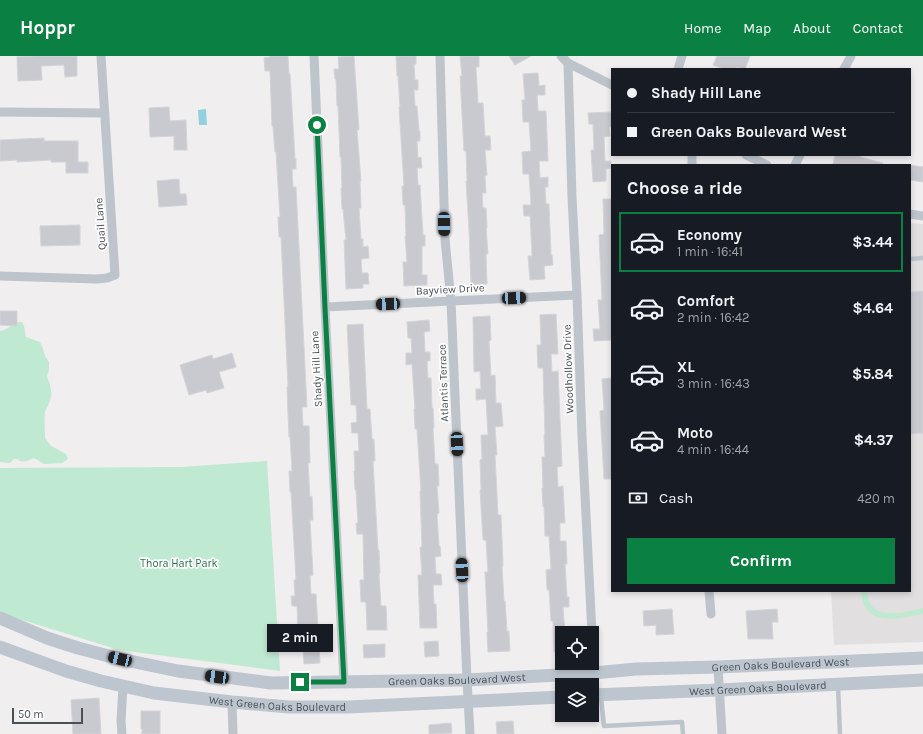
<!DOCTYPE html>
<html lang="en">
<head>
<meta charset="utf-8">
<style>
  body { margin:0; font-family:Karla,sans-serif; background:#242831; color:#f1f3f6; height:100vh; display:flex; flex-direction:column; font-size:15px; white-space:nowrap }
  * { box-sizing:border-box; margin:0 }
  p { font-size:13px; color:#9ea1a6 }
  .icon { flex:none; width:22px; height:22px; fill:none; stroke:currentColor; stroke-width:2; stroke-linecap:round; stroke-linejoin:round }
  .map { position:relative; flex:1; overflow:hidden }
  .details { position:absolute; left:611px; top:108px; width:300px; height:428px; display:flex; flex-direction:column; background:#171b24; border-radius:0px; box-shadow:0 2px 6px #0003 }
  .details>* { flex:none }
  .top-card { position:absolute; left:611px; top:12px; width:300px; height:88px; border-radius:0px; box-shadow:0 2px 6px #0003; display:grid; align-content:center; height:88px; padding:0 16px; background:#171b24 }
  .fabs { position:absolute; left:555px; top:570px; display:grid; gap:8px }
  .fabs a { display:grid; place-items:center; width:44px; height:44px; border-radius:0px; background:#171b24; box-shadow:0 2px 6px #0003; font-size:20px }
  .scale { position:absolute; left:12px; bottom:10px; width:71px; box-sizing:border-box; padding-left:4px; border:2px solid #485059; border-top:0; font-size:11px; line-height:14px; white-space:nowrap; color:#485059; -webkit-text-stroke:3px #fff; paint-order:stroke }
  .end { position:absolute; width:18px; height:18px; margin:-9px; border:5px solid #0b8043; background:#fff; box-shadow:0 0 0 2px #fff }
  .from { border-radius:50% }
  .bubble { position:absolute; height:28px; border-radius:0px; background:#171b24; box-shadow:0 2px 6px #0003; font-size:13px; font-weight:700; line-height:28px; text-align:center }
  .car { position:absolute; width:12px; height:24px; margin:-12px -6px; border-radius:5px; box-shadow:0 0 3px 1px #0007; background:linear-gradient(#222 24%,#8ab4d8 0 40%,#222 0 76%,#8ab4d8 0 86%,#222 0) }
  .top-card b { display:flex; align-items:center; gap:14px; height:38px; font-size:15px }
  .top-card b+b { border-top:1px solid #363941 }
  .top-card i { width:10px; height:10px; background:#f1f3f6 }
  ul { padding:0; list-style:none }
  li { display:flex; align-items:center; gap:12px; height:60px; margin:0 8px 6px; padding:0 8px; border:2px solid transparent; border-radius:0px }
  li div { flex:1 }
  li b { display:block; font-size:15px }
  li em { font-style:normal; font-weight:700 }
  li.selected { border-color:#0b8043 }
  li>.icon { width:36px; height:36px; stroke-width:1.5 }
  h2 { padding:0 16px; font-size:18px; line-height:48px }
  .pay { display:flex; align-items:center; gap:10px; height:44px; padding:0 16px; font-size:15px }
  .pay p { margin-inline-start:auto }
  .primary-button { display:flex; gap:8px; margin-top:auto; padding:8px 16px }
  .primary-button a { flex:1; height:46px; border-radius:0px; background:#0b8043; color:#fff; font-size:16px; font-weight:700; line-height:46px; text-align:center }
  header { display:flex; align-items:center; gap:24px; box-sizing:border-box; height:56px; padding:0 20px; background:#0b8043; color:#fff }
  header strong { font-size:19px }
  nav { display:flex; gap:22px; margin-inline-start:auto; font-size:14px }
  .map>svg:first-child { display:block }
</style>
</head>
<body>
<header>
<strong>Hoppr</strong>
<nav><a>Home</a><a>Map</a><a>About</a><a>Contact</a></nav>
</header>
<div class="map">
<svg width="923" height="678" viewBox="0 0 923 678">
  <rect width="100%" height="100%" fill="#f0eeee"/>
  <!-- education -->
  <path fill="#e1dfdf" d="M910 167 923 168V586L834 589 831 535H910Z"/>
  <!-- green -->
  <path fill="#c0e9d1" d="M19 266H22L24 270 26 281 40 286 43 293 45 300 49 306V314L47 320C50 330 54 337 49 347 48 351 46 352 45 356 44 365 45 373 45 382L51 390 66 398 68 403 62 407 44 408 34 402C29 404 26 406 20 405L18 403H14L10 407 0 406V275C7 274 12 268 19 266Z
    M267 405 280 615 119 594 0 557V412L181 411Z
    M861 535H867C869 567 903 556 923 552V558C898 562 864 573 861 535Z"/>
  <!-- water -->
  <path fill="#92cfe1" d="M206 53 207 69H199L198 54Z"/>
  <!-- building -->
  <path fill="#c9cad0" stroke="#d2d4d8" d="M36 0H77V20L65 21 64 9 41 10 42 24 18 25 17 1Z
    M270 0H288L289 18H290L295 103H296V113H292L293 131H296L307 351H302L303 370H309L310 407H308L310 441 312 440 313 464H310L313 519 310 520 311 538H316L320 607 304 608 302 578H298L297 550H292L291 540H295L294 524H296L291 436H290L289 415H292L290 381H289L288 358 287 331 288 330 281 181H279L278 161H280L276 96H275L273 70H272L270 15H265L264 2 270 1Z
    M354 0 359 74H357L361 125H360L361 152H359L361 183H363V191L368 190 369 202 361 203 362 217H368L369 228H363V232L346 233 344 184H346L343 153H342L341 132H342L341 101H340L338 50H337L336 23H335L334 13H339L338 1Z
    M396 0H416V8H414L415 24H418V34H414L415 50H417L419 75H420V85H417L418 102 421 101 422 112H417L418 129H420L423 179H425V190H422V219H427V229L404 230 403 206H407L405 180H406L405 149H403L402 130H404L399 51H400L398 20H397Z
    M460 0H479V11H476L478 47H483L485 80H490L491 94H485L487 119 485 120 486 137H482L483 152H486L487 172H486L488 198H486L487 228 471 229 469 173 466 125H467L466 95H464L460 20H462Z
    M509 0H531L515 9Z
    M717 0H750L745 13H742L737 11 736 13H724L713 9Z
    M538 17 539 30 545 29V39H537L538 55H546L548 105H539L540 122 548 121V131H545L546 148H549L551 199H552L553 209 544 210 545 223 530 224 528 200H532L530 160H524L523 149H531L529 118H523L522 96 531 95 529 66H523L522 44H525L523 18Z
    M169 51 170 65 186 64 187 94H174V80L150 81 149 52Z
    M612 56V71H609L610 80 604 81 605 105H611V112L606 113V125L593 126 591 94H594L593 68H589L588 57Z
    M44 82V85H78V106H88V117H66V106H51V104L17 106V104L0 105V84Z
    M835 99H861L860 101 883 107 882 109H838L833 108Z
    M910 109 923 111V126L910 124Z
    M179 123 180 138H186L187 149 159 151 157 125Z
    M603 143H612V284L594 285 593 273H600L598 244H602L599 179 604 178Z
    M80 169V189L41 190 40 170Z
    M923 235V377L911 378 910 374V236Z
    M0 255H17V270L0 269Z
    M556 258 558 298H551L552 316 558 315 562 410 557 411 558 431 563 430 565 467H560V485H566L567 508H565L567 541H569V551H563L565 577H562V596H554L553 565H551L549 534H547L546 514 551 513 549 480H545L544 451H543L542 432H543L542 401H545L544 379H545L543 312H538L537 289H541L540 259Z
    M490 260 491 284 489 285 491 320 495 319 496 347H501L503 370 495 371 497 399H495L498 459H501L503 510H502L504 545H505L507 575H509L510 595 488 596 487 576H488L485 516H488L486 484H483L480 434 481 433 480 404 482 403 481 379H488L486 343 476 344V333H481L480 315 474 316 473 261Z
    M429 264 430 275 424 276 425 296H430V305H427L428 322H431L432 352H433L434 372H433L435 408H438L439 430H437L439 457 437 458 439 490H440L441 500 435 501 436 518H441L442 529H433L434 548H436L437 572H420L418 519H422L420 491H422L420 435H421L417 373H415L414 353H415L412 308 406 309V297H412L411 282H408L407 266Z
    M363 268 367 353H370L372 383H374L375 405H373L378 494H379L380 517 379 518 381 550H386L387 574H367L366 546H361L360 524H364L363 478H357L356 467H358L356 434H355L354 415H355L354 395H359L358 377H352L351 367 357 366 356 349H351L347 269Z
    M232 297 236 311 219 316 224 332 207 337 206 334 189 339 180 309 212 299 213 303Z
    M612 322V423H604L600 355 604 354 602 323Z
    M672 553 674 578 656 579V569L644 570 643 555Z
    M777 553 778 566H772L773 583H748L746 555Z
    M438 585 439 600 425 601 424 586Z
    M385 588V601L364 602 363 589Z
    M99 642 101 678H73L71 644Z
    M141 655H160V678H142V673H141Z
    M513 665 514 678H497L496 666Z
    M451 667 452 677 429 678V669Z"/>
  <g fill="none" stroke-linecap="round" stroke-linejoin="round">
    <!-- lane -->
    <path stroke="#bdc4cb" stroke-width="4.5" d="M910 203 923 202
      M838 630 840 678
      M601 641 604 670 682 666 683 678"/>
    <!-- street -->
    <path stroke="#bdc4cb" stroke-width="9" d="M314 0 325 251 344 626
      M440 0 445 183 451 245 467 624 470 678
      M561 0 568 7 612 29
      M568 7 572 141 577 239 582 380 594 617
      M678 13 682 0
      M844 13 851 0
      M0 56 105 57
      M692 99V109
      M746 99 767 109
      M795 109 800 99
      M910 158 923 160
      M0 220 97 223 107 222 115 219 101 0
      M325 251 577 239
      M709 535 711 558
      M718 611 722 678
      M232 646 233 678
      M122 678 121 665 123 630"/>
    <!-- secondary -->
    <g stroke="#bdc5cf" stroke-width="13">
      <path id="s1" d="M0 562 47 582 78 592 120 603 178 615 271 627 467 624 594 617 636 613 718 611 923 602"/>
      <path id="s2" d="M0 591 66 615 101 625 154 637 232 646 289 651H348L562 641"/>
      <path id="s3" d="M592 639 719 634 923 624"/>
    </g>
  </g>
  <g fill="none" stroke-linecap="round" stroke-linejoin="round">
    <!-- route -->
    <path stroke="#0b8043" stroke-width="5" d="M300 626H344L325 252 317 69"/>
  </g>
  <g text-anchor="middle" stroke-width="3.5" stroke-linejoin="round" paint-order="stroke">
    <!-- street labels -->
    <g font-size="11" fill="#485059" stroke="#fff">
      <text transform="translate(100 168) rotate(-94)" y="4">Quail Lane</text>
      <text transform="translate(450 233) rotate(-3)" y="4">Bayview Drive</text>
      <text transform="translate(316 313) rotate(-93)" y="4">Shady Hill Lane</text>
      <text transform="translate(568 313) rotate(-92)" y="4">Woodhollow Drive</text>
      <text transform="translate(443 327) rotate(-92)" y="4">Atlantis Terrace</text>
      <text dy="4" stroke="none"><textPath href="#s1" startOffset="790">Green Oaks Boulevard West</textPath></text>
      <text dy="4" stroke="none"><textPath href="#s1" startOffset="466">Green Oaks Boulevard West</textPath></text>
      <text dy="4" stroke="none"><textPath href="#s3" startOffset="166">West Green Oaks Boulevard</textPath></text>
      <text dy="4" stroke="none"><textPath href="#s2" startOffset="285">West Green Oaks Boulevard</textPath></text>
    </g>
    <!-- park labels -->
    <g font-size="11" fill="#21724b" stroke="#fff">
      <text x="179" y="511">Thora Hart Park</text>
    </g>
  </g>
</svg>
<div class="fabs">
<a><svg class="icon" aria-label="locate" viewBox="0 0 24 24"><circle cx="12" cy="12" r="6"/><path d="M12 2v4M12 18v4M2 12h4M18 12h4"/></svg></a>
<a><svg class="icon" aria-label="layers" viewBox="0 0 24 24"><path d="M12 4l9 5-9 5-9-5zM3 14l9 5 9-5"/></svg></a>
</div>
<div class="scale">50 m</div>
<i class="end from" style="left:317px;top:69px"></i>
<i class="end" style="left:300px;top:626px"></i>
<div class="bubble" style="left:267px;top:568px;width:66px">2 min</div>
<i class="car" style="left:444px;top:168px;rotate:179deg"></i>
<i class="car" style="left:514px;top:242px;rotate:87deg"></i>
<i class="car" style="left:388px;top:248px;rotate:267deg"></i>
<i class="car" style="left:457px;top:388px;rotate:177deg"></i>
<i class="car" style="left:462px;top:514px;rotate:357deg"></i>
<i class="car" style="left:120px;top:603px;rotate:284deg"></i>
<i class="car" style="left:217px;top:621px;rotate:278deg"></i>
<div class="top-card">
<b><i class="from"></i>Shady Hill Lane</b>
<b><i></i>Green Oaks Boulevard West</b>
</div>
<section class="details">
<h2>Choose a ride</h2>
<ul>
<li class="selected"><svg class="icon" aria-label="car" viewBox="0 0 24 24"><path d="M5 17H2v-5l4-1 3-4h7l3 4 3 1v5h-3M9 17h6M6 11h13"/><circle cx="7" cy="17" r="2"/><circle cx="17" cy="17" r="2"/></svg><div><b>Economy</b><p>1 min · 16:41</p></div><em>$3.44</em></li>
<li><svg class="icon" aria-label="car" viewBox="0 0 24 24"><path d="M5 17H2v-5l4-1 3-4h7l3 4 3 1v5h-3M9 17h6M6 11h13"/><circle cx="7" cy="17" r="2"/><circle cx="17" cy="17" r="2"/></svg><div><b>Comfort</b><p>2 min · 16:42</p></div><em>$4.64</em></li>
<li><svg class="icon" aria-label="car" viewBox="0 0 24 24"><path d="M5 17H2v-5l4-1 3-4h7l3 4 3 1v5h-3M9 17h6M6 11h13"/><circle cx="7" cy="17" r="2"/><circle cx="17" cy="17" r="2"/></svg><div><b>XL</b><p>3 min · 16:43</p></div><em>$5.84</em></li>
<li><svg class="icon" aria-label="car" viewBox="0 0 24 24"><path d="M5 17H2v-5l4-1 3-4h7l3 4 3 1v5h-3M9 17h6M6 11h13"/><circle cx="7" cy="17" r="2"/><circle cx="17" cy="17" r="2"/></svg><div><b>Moto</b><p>4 min · 16:44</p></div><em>$4.37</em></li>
</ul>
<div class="pay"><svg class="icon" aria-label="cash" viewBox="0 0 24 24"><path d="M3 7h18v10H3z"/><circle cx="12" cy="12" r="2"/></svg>Cash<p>420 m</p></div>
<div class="primary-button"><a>Confirm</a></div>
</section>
</div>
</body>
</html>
